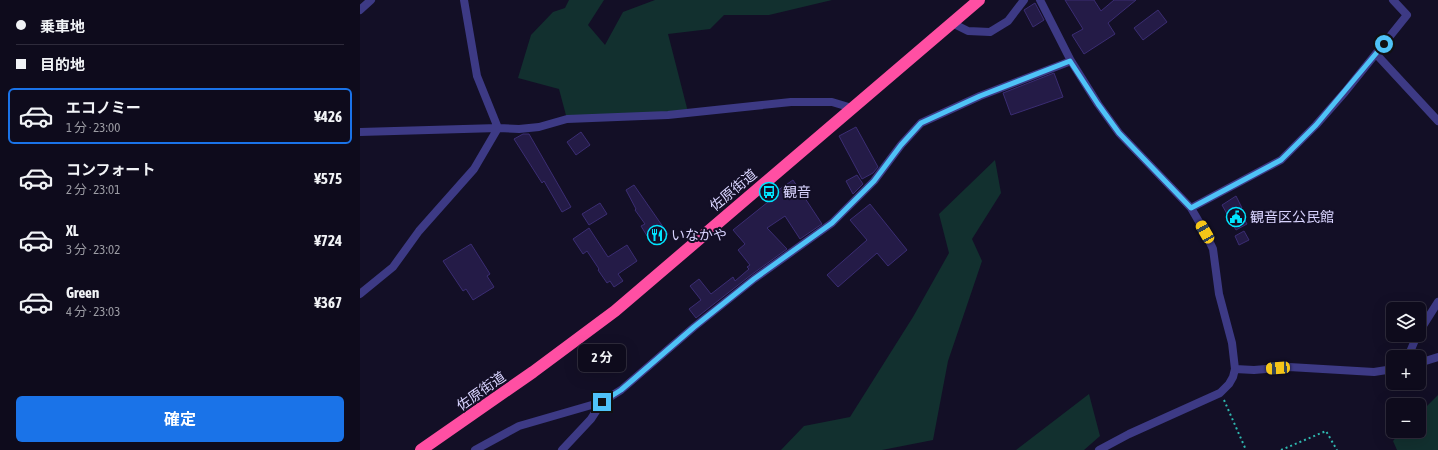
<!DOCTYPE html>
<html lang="ja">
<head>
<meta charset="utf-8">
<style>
  body { margin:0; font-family:"Asap Condensed","Noto Sans JP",sans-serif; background:#171425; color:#f1f3f6; height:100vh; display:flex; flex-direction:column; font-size:15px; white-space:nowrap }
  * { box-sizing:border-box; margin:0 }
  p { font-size:13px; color:#9b9ba3 }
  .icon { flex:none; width:22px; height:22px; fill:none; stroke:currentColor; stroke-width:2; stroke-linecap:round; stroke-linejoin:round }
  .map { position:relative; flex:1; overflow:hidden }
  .panel { display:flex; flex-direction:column; background:#0e0b1c; width:360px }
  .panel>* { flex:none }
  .guide { display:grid; align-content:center; height:88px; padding:0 16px; background:#0e0b1c }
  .buttons { position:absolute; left:1026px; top:302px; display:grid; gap:8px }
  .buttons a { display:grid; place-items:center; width:40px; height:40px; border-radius:6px; background:#0e0b1c; box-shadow:0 4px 16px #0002,0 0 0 1px #2e2b3b; font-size:20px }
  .end { position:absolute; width:18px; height:18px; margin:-9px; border:5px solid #4fc3f7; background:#111; box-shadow:0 0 0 2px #111 }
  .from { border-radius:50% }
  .bubble { position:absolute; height:28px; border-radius:6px; background:#0e0b1c; box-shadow:0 4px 16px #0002,0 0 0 1px #2e2b3b; font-size:13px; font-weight:700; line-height:28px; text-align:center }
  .car { position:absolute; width:12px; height:24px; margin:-12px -6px; border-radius:5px; box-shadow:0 0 3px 1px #0007; background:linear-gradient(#f5c518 24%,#345 0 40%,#f5c518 0 76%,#345 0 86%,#f5c518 0) }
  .guide b { display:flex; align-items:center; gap:14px; height:38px; font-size:15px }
  .guide b+b { border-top:1px solid #2e2b3b }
  .guide i { width:10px; height:10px; background:#f1f3f6 }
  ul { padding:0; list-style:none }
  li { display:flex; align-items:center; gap:12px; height:56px; margin:0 8px 6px; padding:0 8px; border:2px solid transparent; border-radius:6px }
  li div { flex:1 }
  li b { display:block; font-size:15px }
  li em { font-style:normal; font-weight:700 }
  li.on { border-color:#1a73e8 }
  li>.icon { width:36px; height:36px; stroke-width:1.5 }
  .cta { display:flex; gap:8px; margin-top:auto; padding:8px 16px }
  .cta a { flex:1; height:46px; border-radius:6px; background:#1a73e8; color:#fff; font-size:16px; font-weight:700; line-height:46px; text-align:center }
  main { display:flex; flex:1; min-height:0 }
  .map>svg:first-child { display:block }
</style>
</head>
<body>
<main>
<section class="panel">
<div class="guide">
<b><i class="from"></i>乗車地</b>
<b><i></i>目的地</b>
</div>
<ul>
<li class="on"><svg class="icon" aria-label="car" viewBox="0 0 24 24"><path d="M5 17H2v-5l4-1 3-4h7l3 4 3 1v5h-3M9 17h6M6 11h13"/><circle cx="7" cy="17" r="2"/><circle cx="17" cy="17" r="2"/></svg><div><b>エコノミー</b><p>1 分 · 23:00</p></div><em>¥426</em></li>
<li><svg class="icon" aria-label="car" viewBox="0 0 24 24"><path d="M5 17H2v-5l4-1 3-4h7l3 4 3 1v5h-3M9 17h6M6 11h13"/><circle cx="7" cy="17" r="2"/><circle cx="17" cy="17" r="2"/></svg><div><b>コンフォート</b><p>2 分 · 23:01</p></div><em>¥575</em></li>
<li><svg class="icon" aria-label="car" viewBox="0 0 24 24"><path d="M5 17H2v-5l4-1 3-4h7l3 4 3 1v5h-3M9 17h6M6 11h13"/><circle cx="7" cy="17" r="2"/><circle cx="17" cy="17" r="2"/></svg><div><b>XL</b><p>3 分 · 23:02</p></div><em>¥724</em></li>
<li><svg class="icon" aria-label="car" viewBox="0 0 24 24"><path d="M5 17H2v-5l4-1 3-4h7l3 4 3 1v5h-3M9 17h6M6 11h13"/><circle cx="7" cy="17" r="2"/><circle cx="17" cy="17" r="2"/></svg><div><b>Green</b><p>4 分 · 23:03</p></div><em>¥367</em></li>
</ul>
<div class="cta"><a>確定</a></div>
</section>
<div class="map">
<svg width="1078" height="450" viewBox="0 0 1078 450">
  <rect width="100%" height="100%" fill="#130f26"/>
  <!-- green -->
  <path fill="#12302f" d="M209 0H244L228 25 245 45 263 12 295 0H472L409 15H364L350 29 308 34 328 112 207 119 199 89 158 78 171 35 193 12 205 8Z
    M635 160 641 193 612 239 622 261 588 361 573 440 522 450H421L444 426 490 417 553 317 589 253 579 214Z
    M729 394 740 436 724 450H656Z
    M1078 395V450H1037L1033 441 1042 431H1059V414Z"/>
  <!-- building -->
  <path fill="#241b47" stroke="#3b2d73" d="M705 0H734L741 11 754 0H776L748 23 755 34 724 54 712 35 723 29Z
    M675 3 684 20 673 27 664 10Z
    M798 10 807 22 783 40 774 28Z
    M694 73 703 97 651 115 643 93Z
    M496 127 518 167 513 173 502 179 479 136Z
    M221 132 230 145 216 155 207 142Z
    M163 134H169L211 207 202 212 184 181 182 183 154 139Z
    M497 175 503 184 493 194 486 181Z
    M433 180 462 224 440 239 425 216 407 228 427 249 391 275 336 318 329 309 341 300 330 286 339 279 351 294 373 277 375 281 389 269 387 267 390 265 378 250 385 244 373 230 413 198 411 195Z
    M274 185 308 234 292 244 281 226 285 224 275 210 276 209 266 190Z
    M876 196 882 208 879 210 887 224 876 230 862 205Z
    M240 203 247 214 229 225 222 214Z
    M510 204 547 250 528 266 517 253 478 287 467 275 507 240 490 220Z
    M229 228 248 257 267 245 277 261 258 274 263 281 254 287 250 281 247 283 238 270 239 269 227 251 223 254 213 239Z
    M884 231 889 240 879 245 875 236Z
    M111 244 130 274 127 276 134 287 113 300 106 289 103 291 83 261Z"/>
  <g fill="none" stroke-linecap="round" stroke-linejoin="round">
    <!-- path -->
    <path stroke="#2fb8b0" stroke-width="2" stroke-dasharray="2 3" stroke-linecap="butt" d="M864 400 886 450
      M921 450 966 431 977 450"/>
    <!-- street -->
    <path stroke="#3d3a85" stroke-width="8" d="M104 0 117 76 138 128
      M680 0 711 61 738 104 759 133 831 208 845 232 853 249 859 294 872 343 875 369 873 377 869 384 860 393 769 434 739 450
      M0 10 11 0
      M592 23 608 31 630 32 648 21 664 0
      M1016 54 1078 121
      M0 132 138 128 159 129 179 127 207 119 308 115 431 102H472L492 108
      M831 208 921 160 956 125 985 92 1047 15 1033 0
      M0 294 33 267 59 231 114 169 138 128
      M1059 332 1078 302
      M1048 357 1057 335
      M1059 363 1078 357
      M875 369 894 370 929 367 1014 372 1033 369
      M115 450 159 426 242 402 261 390 334 327 394 279 472 223 514 181 541 145 561 123 620 96 711 61
      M202 450 231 419 242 402"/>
    <!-- highway -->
    <path stroke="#ff4fa3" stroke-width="12" d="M61 450 173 372 255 311 619 0"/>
  </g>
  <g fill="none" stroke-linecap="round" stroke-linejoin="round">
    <!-- route -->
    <path stroke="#4fc3f7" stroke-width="5" d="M242 402 261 390 334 327 394 279 472 223 514 181 541 145 561 123 620 96 710 61 738 104 759 133 831 208 921 160 956 125 1024 44"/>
  </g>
  <!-- icons -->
  <defs>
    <symbol id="bus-ring" viewBox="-11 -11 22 22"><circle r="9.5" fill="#130f26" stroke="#00e5ff" stroke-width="1.5"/><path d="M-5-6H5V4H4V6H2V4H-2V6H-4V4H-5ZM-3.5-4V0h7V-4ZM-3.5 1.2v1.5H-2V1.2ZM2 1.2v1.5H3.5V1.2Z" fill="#00e5ff"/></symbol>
    <symbol id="civic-ring" viewBox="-11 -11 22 22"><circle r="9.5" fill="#130f26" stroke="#00e5ff" stroke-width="1.5"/><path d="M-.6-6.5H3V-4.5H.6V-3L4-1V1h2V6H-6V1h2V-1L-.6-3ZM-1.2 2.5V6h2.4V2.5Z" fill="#00e5ff"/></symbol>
    <symbol id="restaurant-ring" viewBox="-11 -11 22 22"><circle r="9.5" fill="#130f26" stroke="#00e5ff" stroke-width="1.5"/><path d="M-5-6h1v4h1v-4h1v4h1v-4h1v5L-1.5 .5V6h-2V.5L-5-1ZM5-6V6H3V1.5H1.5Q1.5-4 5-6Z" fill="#00e5ff"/></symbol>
  </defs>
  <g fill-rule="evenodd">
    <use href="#bus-ring" x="398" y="181" width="22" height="22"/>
    <use href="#civic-ring" x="865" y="206" width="22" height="22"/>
    <use href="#restaurant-ring" x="286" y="224" width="22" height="22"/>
  </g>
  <g text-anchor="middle" stroke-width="4" stroke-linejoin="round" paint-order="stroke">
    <!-- street labels -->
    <g font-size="14" fill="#d9d4ff" stroke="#130f26">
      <text transform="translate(373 190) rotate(-40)" y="5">佐原街道</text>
      <text transform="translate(121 391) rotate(-35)" y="5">佐原街道</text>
    </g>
    <!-- poi labels -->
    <g font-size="14" fill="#d9d4ff" stroke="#130f26" text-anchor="start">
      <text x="423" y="197">観音</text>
      <text x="890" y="222">観音区公民館</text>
      <text x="311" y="240">いなかや</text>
    </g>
  </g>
</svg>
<div class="buttons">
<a><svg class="icon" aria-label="layers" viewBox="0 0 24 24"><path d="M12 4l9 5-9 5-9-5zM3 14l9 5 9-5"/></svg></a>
<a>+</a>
<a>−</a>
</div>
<i class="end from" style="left:1024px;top:44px"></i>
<i class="end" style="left:242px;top:402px"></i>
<div class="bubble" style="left:218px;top:344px;width:48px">2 分</div>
<i class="car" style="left:845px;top:232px;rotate:330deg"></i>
<i class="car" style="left:918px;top:368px;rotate:266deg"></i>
</div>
</main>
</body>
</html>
